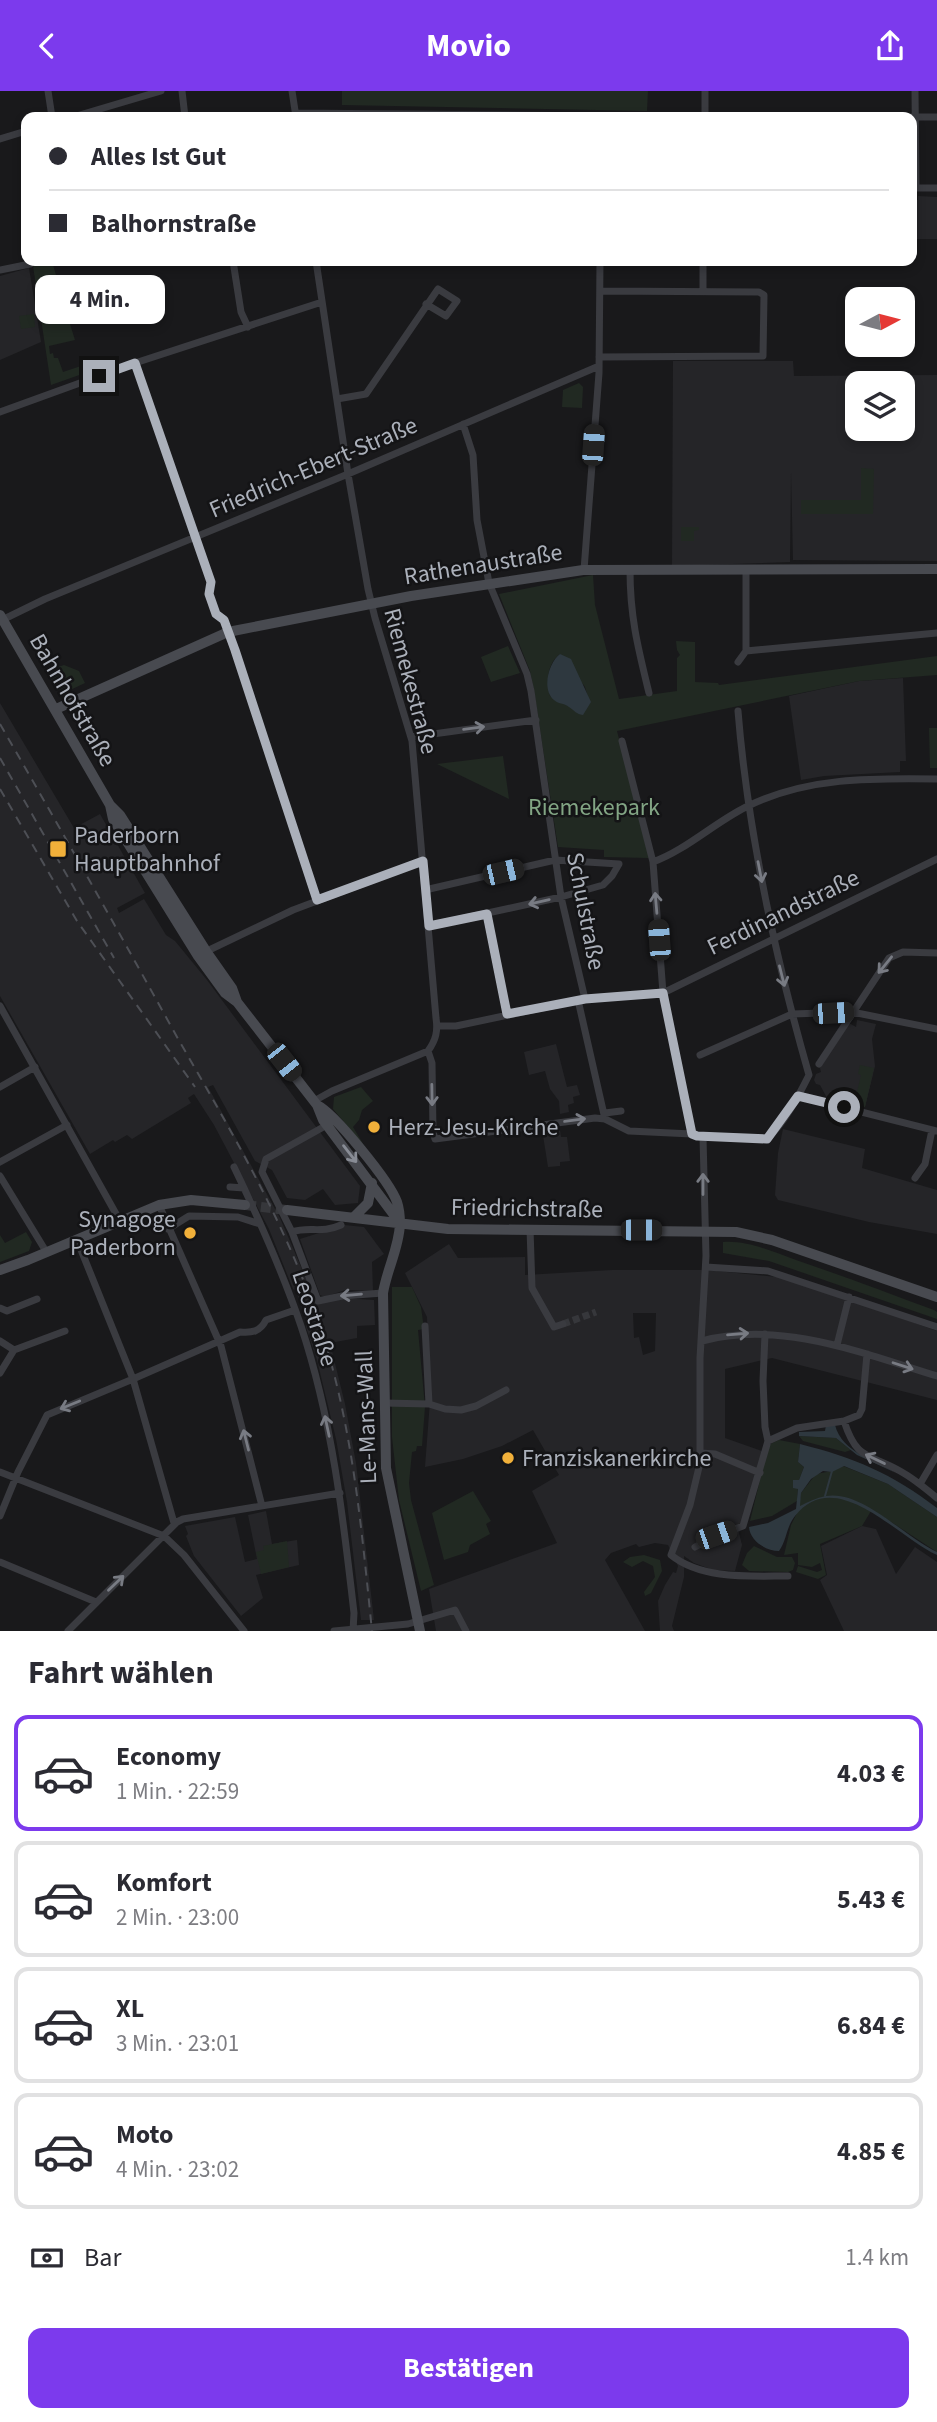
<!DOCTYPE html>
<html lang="de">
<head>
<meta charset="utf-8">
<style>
  body { margin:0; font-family:"Source Sans 3",sans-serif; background:#f2f2f3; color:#2b2b33; height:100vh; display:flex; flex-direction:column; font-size:26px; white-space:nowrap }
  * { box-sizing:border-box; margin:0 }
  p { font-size:23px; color:#7c7c81 }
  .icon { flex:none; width:38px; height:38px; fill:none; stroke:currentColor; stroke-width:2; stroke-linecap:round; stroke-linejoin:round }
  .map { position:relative; height:1540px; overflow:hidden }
  .drawer { display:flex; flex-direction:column; background:#fff; flex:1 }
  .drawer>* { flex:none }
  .hud { position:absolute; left:21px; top:21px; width:896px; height:154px; border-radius:14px; box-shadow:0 4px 10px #0003; display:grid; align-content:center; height:154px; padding:0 28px; background:#fff }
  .needle { width:46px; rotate:83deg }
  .controls { position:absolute; left:845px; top:196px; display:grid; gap:14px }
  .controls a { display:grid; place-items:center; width:70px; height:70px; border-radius:14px; background:#fff; box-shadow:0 4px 10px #0003; font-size:35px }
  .end { position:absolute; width:32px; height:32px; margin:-16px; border:9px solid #abb0ba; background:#111; box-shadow:0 0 0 4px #111 }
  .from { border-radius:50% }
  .bubble { position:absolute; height:49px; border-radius:14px; background:#fff; box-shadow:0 4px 10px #0003; font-size:23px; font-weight:700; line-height:49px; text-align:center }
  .car { position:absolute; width:21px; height:42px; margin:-21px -10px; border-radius:9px; box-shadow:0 0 5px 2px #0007; background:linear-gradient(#222 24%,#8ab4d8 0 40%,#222 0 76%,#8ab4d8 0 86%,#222 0) }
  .hud b { display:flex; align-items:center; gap:24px; height:66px; font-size:26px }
  .hud b+b { border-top:2px solid #e1e1e2 }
  .hud i { width:18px; height:18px; background:#2b2b33 }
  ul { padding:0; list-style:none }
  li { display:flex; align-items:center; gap:21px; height:116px; margin:0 14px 10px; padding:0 14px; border:4px solid #e1e1e2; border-radius:14px }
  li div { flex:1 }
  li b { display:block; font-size:26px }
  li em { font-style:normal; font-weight:700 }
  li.on { border-color:#7c3aed }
  li>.icon { width:63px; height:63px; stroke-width:1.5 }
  h2 { padding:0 28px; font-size:32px; line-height:84px }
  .pay { display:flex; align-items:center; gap:18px; height:77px; padding:0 28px; font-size:26px }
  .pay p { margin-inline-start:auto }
  .button { display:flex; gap:14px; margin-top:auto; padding:14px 28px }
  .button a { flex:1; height:80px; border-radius:14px; background:#7c3aed; color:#fff; font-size:28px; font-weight:700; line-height:80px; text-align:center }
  header { display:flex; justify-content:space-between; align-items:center; height:91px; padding:0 28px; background:#7c3aed; color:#fff; font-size:32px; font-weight:700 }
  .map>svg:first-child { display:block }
</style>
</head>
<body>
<header><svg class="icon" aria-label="back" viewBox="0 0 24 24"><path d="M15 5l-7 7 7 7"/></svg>Movio<svg class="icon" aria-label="share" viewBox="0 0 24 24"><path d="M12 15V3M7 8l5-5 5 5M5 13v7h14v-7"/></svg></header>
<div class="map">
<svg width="937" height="1540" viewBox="0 0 937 1540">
  <rect width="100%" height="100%" fill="#19191b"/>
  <!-- built -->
  <path fill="#252528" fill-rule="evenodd" d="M918 105 937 106V148H913V109H918Z
    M29 177 41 251 0 269V185Z
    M673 270H793L794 285 937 284V470L793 469 791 381 790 471 672 475ZM858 292H903V338H858Z
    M903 587 906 670H900V681L824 685 801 689 789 605 859 590Z
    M0 612 74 737 100 723 145 802 117 817 119 822 144 808 166 844 175 850 207 889 360 1095 358 1112 335 1114 323 1098 305 1109 287 1107 272 1079 255 1070 213 994 208 996 280 1127 317 1213 341 1207 374 1209 375 1234 357 1235V1247L330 1252 345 1313 356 1372 374 1529H361L347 1411 336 1348 317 1269 306 1236 307 1231 296 1200 293 1198 269 1138 214 1034 194 1003 188 1007 191 1012 132 1048 127 1044 115 1051 113 1049 90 1063 0 905Z
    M857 929 876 933 872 948 875 975 865 1016 827 1007 820 994 816 993 814 989 816 983 821 981 820 977 849 932 856 936Z
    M556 953 567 996 577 994 580 1004 573 1006 574 1012 568 1014 569 1021 560 1023 559 1010 550 998 545 980 529 984 524 961Z
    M545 1038 560 1039 561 1046H567L570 1070 560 1071V1075L548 1076 542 1038Z
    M783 1038 865 1058 862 1077 937 1099V1143L869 1131 778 1109 775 1104 778 1062Z
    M344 1134 364 1136 384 1163 372 1171 373 1200 345 1199 325 1206 320 1204 300 1148Z
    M449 1153 458 1167 525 1166V1184L612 1179H707L777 1186 854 1210 937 1240V1309L772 1267 725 1278V1347L765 1361 739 1442 742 1454 735 1480 713 1479 694 1472 684 1465V1486L672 1535 674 1540H660L658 1510 665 1494 673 1481 676 1482 678 1475 668 1454 655 1452 639 1456 636 1453 611 1462 605 1469 645 1540H436L429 1498 557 1452 532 1400 559 1384 533 1339 502 1355 463 1368 425 1376 430 1310 427 1226 405 1182ZM633 1222H656L655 1260 643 1264 639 1246 634 1247Z
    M266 1420 272 1453 297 1449 299 1474 256 1484 263 1507 241 1525 194 1465 186 1445 188 1443 185 1435 235 1426 245 1471 257 1468 248 1424Z
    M862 1435 876 1438 896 1483 915 1456 937 1471V1540H844L820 1489 827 1484 821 1455Z"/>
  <!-- green -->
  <path fill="#212922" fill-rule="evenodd" d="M342 0H648L647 20 342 14Z
    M52 170 66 219 60 224 62 231 70 233 75 249 49 255 50 263 53 262 54 267H58L63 281 90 272 85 282 51 294 33 175Z
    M34 223 35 236 21 238 19 225Z
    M579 292 583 296 582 317 562 316 563 299Z
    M861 377 874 378 873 423H801V409H861Z
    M681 436H699V439L694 440V450H681Z
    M593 484 595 514 619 608 677 600V567L680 564 677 559 676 550 695 551V591L718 592 719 594 937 565V584L859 590 617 640 649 767 604 766V759L558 756 534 599 530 580 499 503ZM560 563 585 596 590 613 568 615 550 605C546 590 547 573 560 563Z
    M508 555 520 582 491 591 481 566Z
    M64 574 79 580 85 592 66 601 60 600 49 585V579Z
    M929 637H937V677H930Z
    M503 665 509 708 437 673Z
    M860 974 874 977 865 1016 845 1011 846 1003 856 1005 861 984 858 983Z
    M361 996 373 1010 362 1019 359 1029 353 1036 365 1056 333 1018 334 1006Z
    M26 1141 32 1151 29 1160 0 1171V1144L5 1152Z
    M723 1151C747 1149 774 1161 796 1169 843 1185 888 1202 934 1219L937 1221V1228L769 1170 723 1162Z
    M392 1196H412L421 1216 424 1238 418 1239 425 1316 422 1355H417L416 1360 412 1361 409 1392 411 1409 434 1494 421 1500 399 1409 392 1346Z
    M799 1345 836 1347 851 1359 845 1361 803 1350Z
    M779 1349 800 1353 798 1371 804 1376 799 1389H793L798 1397 797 1410 772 1425 750 1430 768 1356 772 1352Z
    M843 1375 888 1393 937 1426V1461L879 1423 871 1420 862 1435 820 1453 826 1484 818 1488 796 1481 798 1475 817 1481 822 1479 820 1472 812 1476 798 1474V1462L784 1464 791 1434 798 1420 801 1402 816 1383 832 1380Z
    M473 1400 491 1430 486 1433 490 1443 470 1454 468 1461 444 1469 432 1422Z
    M287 1450 289 1476 261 1483 256 1461 264 1459 263 1455Z
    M754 1455 777 1466H792L795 1472 793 1479 788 1481 749 1480 742 1474 747 1462Z
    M644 1464 660 1469 662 1480 651 1502 645 1505 644 1501 655 1486 653 1475 643 1470 632 1476 623 1471 630 1466Z"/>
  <!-- water -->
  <path fill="#2e383f" d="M560 563 571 568 591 611 583 624C576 623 575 620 569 616 564 612 558 613 554 609 541 598 549 571 560 563Z
    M826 1334H835C842 1362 876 1369 896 1382L857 1364 836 1347 799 1345V1341L825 1340Z
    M800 1353C855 1367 891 1382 937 1417V1426L888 1393 844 1375 832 1381 823 1380 811 1388 801 1402 800 1415C808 1411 816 1407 826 1405 863 1399 904 1446 937 1461V1464C898 1447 836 1373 795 1425 786 1436 787 1449 779 1460 766 1460 750 1450 749 1436L768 1432 796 1418 798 1398 793 1397V1389H799L804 1376 798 1371Z"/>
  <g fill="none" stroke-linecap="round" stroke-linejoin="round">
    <!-- stream -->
    <path stroke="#2e383f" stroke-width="2" d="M825 1405 832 1380"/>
    <!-- street-tunnel -->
    <path stroke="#36373b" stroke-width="7" stroke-dasharray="7 3.5" stroke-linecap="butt" d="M563 1233 596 1221"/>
    <!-- secondary-tunnel -->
    <path stroke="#36373b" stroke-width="10" stroke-dasharray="10 5" stroke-linecap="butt" d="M246 1114 286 1119"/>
    <!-- street -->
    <path stroke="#3a3b40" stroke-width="7" d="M48 0 52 26
      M182 0 185 26
      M292 0 296 26
      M705 0V26
      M915 0 916 97
      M295 22 701 26
      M73 26 161 0
      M862 26H937
      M0 48 26 40
      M912 97H937
      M233 170 241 221 248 236
      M316 170 348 383 368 498 375 527 412 650 436 927C438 940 436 949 428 960L432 972 433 1041 435 1048 595 1027 605 1028 629 1040 692 1043 697 1045 767 1048C785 1031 798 1006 809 984 775 865 748 744 738 620
      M0 179 30 173
      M703 200V170
      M599 266 763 265 764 204 759 201 600 200
      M135 272 211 491 209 503 216 522 224 529 235 560 317 809
      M337 308 366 303 438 198 457 210 446 225 426 213
      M0 321 135 272 322 211
      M463 333 473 364 477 429 489 492 527 583 531 600 561 806 585 908
      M584 479 599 282 600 170
      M630 479C630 526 638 557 649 602
      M2 529 45 508 348 383 599 275
      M746 560 937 542
      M738 571 746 560V478
      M411 646 536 629
      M622 650 653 771 663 902 692 1043
      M653 771C686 759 714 732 746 716 806 686 872 687 937 688
      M425 799 555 769 619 773 612 785 603 794 561 806 428 835
      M487 823 507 923
      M205 861 293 819 423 770
      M578 909 605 1028
      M0 915 120 1130
      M439 935H456L585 908 663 902 937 768
      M700 964 792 923 852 921 937 938
      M819 973 889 867 903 861 937 862
      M0 996 35 976
      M798 1005 937 1040
      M314 1010 332 1000 428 960
      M605 1022 621 1020
      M327 1034 266 1068 262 1081 292 1141 318 1210 342 1205 383 1202
      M703 1046 706 1165 700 1267V1372L690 1414 671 1464C702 1489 751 1485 788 1485
      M0 1071 67 1034
      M234 1076 244 1097
      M0 1085 47 1162
      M915 1087 925 1073 932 1039
      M230 1096 244 1097C265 1142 285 1188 301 1235 332 1328 343 1425 354 1522L353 1540
      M159 1114 221 1255 262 1415
      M168 1138 189 1125 238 1126 260 1133
      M530 1138 532 1197 554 1236 563 1233
      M292 1141C309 1135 321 1143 341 1134
      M77 1149 133 1288 174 1432
      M706 1176 768 1180 937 1236
      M0 1217 7 1220 37 1208
      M425 1235 429 1313
      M0 1250 14 1259
      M702 1250C781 1229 862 1262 937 1285
      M837 1254 849 1206
      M0 1282 14 1259 65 1240
      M384 1312 429 1313 445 1318 461 1319 476 1315 506 1299
      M844 1330C857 1370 868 1362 900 1380 913 1387 925 1397 937 1407
      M768 1350 797 1337 844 1330 859 1324 862 1318 867 1263
      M701 1362 715 1363 760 1382
      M0 1381 164 1445 184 1464 244 1540
      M920 1393 937 1364
      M0 1425 18 1381 47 1324 133 1288 240 1241C252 1242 260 1241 266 1229L295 1219
      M695 1456 716 1445 743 1435 768 1350 765 1336 763 1290 765 1243
      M0 1471 96 1511
      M68 1540 177 1431 183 1428 340 1402
      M334 1540 408 1533 455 1519 466 1540"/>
    <!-- secondary -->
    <path stroke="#484a50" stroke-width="10" d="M0 524 110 714 120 724 206 860 232 897 237 911 317 1014 323 1029 400 1132
      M56 618 228 541 411 505 583 479 937 478
      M110 714 113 728 198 865 225 902 237 911
      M317 1014C335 1023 390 1091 397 1111 399 1117 400 1126 400 1133 399 1157 387 1178 383 1202L386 1377 420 1540
      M287 1119 448 1138 736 1141 772 1149 937 1206
      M355 1125 368 1112 372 1092
      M0 1179 28 1169 159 1114 191 1109 245 1114"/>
    <!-- rail -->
    <path stroke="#4d4f55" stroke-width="2" stroke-dasharray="9 7" stroke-linecap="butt" d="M0 633C60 737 119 841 177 946 234 1045 293 1144 326 1254 354 1348 362 1443 372 1540
      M0 667 114 867
      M0 698 77 830 195 996"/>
  </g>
  <!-- one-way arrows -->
  <defs><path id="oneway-shaft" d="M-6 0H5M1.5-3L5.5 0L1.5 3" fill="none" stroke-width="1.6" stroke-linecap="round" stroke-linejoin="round" transform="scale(1.75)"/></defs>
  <g stroke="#787b83">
    <use href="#oneway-shaft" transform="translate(474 637) rotate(-7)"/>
    <use href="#oneway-shaft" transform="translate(760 781) rotate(79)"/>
    <use href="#oneway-shaft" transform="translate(539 811) rotate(167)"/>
    <use href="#oneway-shaft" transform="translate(656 812) rotate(-95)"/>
    <use href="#oneway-shaft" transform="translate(885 874) rotate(129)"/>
    <use href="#oneway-shaft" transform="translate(782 885) rotate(76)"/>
    <use href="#oneway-shaft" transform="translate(432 1004) rotate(89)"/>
    <use href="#oneway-shaft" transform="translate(575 1029) rotate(-8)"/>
    <use href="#oneway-shaft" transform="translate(703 1093) rotate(-90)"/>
    <use href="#oneway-shaft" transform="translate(351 1204) rotate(175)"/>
    <use href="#oneway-shaft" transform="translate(738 1243) rotate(-5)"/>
    <use href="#oneway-shaft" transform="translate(903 1275) rotate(18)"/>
    <use href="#oneway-shaft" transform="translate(70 1314) rotate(158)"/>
    <use href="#oneway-shaft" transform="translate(327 1335) rotate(-102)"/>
    <use href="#oneway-shaft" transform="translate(246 1349) rotate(-104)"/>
    <use href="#oneway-shaft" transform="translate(875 1368) rotate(-154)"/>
    <use href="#oneway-shaft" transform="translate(116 1492) rotate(-44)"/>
  </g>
  <use stroke="#888c95" href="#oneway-shaft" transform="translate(350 1063) rotate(52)"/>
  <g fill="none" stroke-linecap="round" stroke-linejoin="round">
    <!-- route -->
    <path stroke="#abb0ba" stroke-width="9" d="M99 285 135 272 211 491 209 503 216 523 224 529 235 559 317 809 423 770 429 835 487 823 507 923 585 908 663 902 692 1043 697 1045 767 1048 798 1005 844 1016"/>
  </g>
  <!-- markers -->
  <g fill="#f1b03a" stroke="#141416" stroke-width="2.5">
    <rect x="49" y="749" width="18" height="18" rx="3.5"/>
    <circle cx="374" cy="1036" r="7"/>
    <circle cx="190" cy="1142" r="7"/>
    <circle cx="508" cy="1367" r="7"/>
  </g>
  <g text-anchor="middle" stroke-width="5" stroke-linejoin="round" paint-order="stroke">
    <!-- street labels -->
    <g font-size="24" fill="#abb0ba" stroke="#141416">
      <text transform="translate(313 376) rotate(-23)" y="8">Friedrich-Ebert-Straße</text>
      <text transform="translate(483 473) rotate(-9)" y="8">Rathenaustraße</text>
      <text transform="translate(411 590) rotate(75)" y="8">Riemekestraße</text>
      <text transform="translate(73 609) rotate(60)" y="8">Bahnhofstraße</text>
      <text transform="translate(586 820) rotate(79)" y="8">Schulstraße</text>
      <text transform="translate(783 821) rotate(-26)" y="8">Ferdinandstraße</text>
      <text transform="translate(527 1117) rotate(1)" y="8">Friedrichstraße</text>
      <text transform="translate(315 1227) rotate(72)" y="8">Leostraße</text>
      <text transform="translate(366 1326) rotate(-92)" y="8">Le-Mans-Wall</text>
    </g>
    <!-- park labels -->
    <g font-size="24" fill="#82a584" stroke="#141416">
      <text x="594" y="724">Riemekepark</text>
    </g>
    <!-- poi labels -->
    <g font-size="24" fill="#abb0ba" stroke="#141416" text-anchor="start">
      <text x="74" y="752">Paderborn<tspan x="74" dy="28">Hauptbahnhof</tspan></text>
      <text x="388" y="1044">Herz-Jesu-Kirche</text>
      <text x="176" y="1136" text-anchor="end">Synagoge<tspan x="176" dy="28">Paderborn</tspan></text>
      <text x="522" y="1375">Franziskanerkirche</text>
    </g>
  </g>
</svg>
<div class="controls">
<a><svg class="needle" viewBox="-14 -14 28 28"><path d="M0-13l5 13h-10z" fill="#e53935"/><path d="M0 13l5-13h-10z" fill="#7c7c81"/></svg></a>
<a><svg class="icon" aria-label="layers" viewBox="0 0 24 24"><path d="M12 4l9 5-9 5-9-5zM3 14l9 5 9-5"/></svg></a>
</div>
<i class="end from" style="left:844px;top:1016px"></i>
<i class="end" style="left:99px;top:285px"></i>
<div class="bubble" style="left:35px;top:184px;width:130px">4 Min.</div>
<i class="car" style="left:593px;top:354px;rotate:4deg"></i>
<i class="car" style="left:503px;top:781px;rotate:77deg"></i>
<i class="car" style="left:659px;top:849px;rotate:356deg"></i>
<i class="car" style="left:833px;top:922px;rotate:87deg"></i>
<i class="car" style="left:284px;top:971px;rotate:142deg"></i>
<i class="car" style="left:641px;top:1139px;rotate:90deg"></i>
<i class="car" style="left:716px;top:1444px;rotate:71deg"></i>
<div class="hud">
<b><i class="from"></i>Alles Ist Gut</b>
<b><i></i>Balhornstraße</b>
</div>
</div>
<section class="drawer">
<h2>Fahrt wählen</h2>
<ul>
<li class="on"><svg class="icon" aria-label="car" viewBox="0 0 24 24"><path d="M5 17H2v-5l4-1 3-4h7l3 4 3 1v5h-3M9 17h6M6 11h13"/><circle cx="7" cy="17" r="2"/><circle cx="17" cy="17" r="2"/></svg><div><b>Economy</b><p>1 Min. · 22:59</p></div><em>4.03 €</em></li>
<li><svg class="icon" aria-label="car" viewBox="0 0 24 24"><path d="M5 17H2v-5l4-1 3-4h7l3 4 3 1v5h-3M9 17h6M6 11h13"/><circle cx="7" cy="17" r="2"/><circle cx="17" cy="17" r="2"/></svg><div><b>Komfort</b><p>2 Min. · 23:00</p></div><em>5.43 €</em></li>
<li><svg class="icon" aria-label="car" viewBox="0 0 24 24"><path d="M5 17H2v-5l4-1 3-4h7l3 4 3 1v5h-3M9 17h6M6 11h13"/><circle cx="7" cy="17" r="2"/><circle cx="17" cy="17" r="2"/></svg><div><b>XL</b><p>3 Min. · 23:01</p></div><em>6.84 €</em></li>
<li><svg class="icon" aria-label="car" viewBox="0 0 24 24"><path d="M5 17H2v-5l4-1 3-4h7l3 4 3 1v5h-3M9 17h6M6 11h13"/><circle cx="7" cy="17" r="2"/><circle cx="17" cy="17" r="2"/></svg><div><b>Moto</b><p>4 Min. · 23:02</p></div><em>4.85 €</em></li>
</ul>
<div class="pay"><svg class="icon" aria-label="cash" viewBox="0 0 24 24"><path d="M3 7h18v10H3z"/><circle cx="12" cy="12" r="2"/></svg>Bar<p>1.4 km</p></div>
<div class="button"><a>Bestätigen</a></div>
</section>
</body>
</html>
